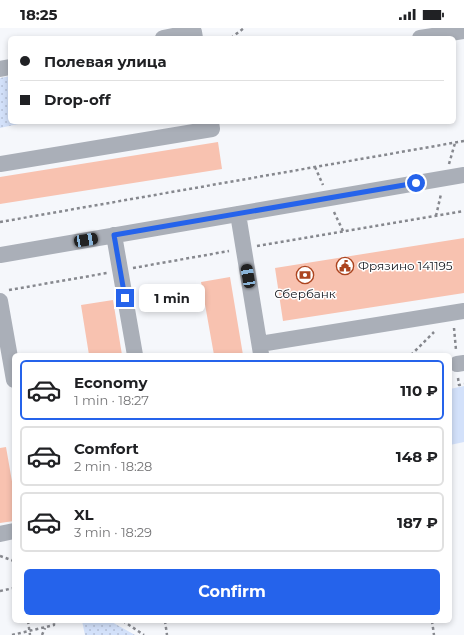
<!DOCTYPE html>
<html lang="en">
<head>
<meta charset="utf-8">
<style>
  body { margin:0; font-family:Montserrat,sans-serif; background:#f2f2f2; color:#202124; height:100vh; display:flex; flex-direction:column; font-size:15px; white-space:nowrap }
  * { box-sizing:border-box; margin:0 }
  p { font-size:13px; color:#757577 }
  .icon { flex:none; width:22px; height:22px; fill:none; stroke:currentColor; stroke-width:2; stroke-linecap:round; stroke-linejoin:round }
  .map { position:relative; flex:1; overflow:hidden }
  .side { position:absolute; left:12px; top:325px; width:440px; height:270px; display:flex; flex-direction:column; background:#fff; border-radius:6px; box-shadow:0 2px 6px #0003 }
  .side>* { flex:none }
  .banner { position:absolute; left:8px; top:8px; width:448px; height:88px; border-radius:6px; box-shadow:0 2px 6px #0003; display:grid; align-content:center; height:88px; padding:0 12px; background:#fff }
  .end { position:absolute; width:18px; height:18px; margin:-9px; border:5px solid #2563eb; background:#fff; box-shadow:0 0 0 2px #fff }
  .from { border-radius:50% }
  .bubble { position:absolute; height:28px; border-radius:6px; background:#fff; box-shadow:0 2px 6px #0003; font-size:13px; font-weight:700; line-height:28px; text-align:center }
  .car { position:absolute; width:12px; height:24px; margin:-12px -6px; border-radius:5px; box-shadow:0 0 3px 1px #0007; background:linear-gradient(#222 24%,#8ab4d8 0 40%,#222 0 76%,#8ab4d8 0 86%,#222 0) }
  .banner b { display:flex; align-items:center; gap:14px; height:38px; font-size:15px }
  .banner b+b { border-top:1px solid #e0e0e0 }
  .banner i { width:10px; height:10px; background:#202124 }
  ul { padding:7px 0 0; list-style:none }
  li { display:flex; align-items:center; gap:12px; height:60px; margin:0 8px 6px; padding:0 4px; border:2px solid #e0e0e0; border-radius:6px }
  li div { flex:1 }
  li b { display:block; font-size:15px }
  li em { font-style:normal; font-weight:700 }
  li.on { border-color:#2563eb }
  li>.icon { width:36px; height:36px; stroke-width:1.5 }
  .cta { display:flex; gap:8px; margin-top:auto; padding:8px 12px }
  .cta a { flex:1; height:46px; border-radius:6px; background:#2563eb; color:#fff; font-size:16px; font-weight:700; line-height:46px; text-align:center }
  .status { display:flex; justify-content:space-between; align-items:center; height:28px; padding:0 20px; background:#fff; direction:ltr }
  .status svg { height:11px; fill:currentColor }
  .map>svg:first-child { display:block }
</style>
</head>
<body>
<div class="status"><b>18:25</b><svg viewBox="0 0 49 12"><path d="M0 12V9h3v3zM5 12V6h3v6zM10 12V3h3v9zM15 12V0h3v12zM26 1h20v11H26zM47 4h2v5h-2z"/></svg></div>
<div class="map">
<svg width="464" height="607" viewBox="0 0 464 607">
  <defs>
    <pattern id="park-dots" width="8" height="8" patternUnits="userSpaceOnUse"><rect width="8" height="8" fill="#d3e1fa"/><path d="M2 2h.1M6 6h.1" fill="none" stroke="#b4c0d6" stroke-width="1.8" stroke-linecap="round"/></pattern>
  </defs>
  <rect width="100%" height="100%" fill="#f5f7fb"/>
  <!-- grass -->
  <path fill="#d3e1fa" d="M464 358V414L450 417V361Z"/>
  <!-- park -->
  <path fill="url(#park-dots)" d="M10 48V94H27L0 100V50Z
    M82 593H110L135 607H85Z"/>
  <!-- building -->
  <path fill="#f8c2b0" d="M218 114 222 141 0 176V149Z
    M464 210V265L283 293 275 240Z
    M230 249 243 327H214L201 254Z
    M113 272 122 327H89L81 277Z
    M6 419 14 465V493L0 495V420Z"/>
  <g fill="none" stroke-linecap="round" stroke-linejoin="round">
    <!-- path -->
    <path stroke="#86888e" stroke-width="2.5" stroke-dasharray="3 3" stroke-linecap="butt" d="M231 10 244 0
      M449 136 455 115
      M315 139 323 157
      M334 184 343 203
      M436 188 441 166
      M0 194 464 113
      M257 218 464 183
      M133 240 229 223
      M9 262 107 245
      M454 300 456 322
      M411 327 434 304
      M458 350 459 357 464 356
      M0 528 14 533
      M0 563 14 560
      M28 593 30 607
      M123 593 144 607
      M165 593 167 607
      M432 593 434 607
      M12 607 54 597V593
      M42 607 45 600"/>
    <!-- minor -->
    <path stroke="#aaafb8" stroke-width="16" d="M163 10 194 4 195 10
      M420 10 464 3
      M0 41 10 39
      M0 136 212 101 211 94
      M238 186 261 326
      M114 207 135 327
      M0 227 464 147
      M0 273 14 352
      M260 316 464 283
      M457 336 464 335
      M0 506 14 503"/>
  </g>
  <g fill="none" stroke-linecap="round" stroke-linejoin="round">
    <!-- route -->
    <path stroke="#2563eb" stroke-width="5" d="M125 270 114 207 416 155"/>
  </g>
  <!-- icons -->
  <defs>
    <symbol id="civic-ring" viewBox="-11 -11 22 22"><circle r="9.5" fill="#fff" stroke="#ac4520" stroke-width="1.5"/><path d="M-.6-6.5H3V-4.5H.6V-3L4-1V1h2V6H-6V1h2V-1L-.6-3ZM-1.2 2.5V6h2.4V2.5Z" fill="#ac4520"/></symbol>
    <symbol id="bank-ring" viewBox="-11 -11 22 22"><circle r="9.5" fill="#fff" stroke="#ac4520" stroke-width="1.5"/><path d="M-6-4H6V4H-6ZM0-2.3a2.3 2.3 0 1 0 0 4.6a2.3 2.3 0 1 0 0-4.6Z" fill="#ac4520"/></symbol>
  </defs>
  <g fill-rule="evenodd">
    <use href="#civic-ring" x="335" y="228" width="20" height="20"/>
    <use href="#bank-ring" x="295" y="237" width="20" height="20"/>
  </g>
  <g text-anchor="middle" stroke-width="3" stroke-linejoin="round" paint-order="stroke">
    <!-- poi labels -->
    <g font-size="12" fill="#0f1219" stroke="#fff" text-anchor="start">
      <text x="358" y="242">Фрязино 141195</text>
      <text x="305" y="270" text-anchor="middle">Сбербанк</text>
    </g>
  </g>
</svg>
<i class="end from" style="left:416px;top:155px"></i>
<i class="end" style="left:125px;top:270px"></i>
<div class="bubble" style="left:139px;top:256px;width:66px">1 min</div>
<i class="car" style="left:86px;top:212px;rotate:80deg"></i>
<i class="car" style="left:248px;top:248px;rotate:350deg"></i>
<div class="banner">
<b><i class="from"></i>Полевая улица</b>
<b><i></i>Drop-off</b>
</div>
<section class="side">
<ul>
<li class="on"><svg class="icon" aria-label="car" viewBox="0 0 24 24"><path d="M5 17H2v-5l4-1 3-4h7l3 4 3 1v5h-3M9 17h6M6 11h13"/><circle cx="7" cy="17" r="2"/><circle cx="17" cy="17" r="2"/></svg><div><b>Economy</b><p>1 min · 18:27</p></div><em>110 ₽</em></li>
<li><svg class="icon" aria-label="car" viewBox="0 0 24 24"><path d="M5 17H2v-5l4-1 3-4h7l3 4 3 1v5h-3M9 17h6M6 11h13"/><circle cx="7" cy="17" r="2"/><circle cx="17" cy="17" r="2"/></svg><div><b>Comfort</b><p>2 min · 18:28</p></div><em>148 ₽</em></li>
<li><svg class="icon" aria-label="car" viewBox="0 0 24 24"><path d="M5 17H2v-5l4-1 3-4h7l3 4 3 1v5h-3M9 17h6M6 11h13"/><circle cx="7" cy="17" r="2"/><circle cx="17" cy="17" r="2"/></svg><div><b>XL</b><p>3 min · 18:29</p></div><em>187 ₽</em></li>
</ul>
<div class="cta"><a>Confirm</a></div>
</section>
</div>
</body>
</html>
